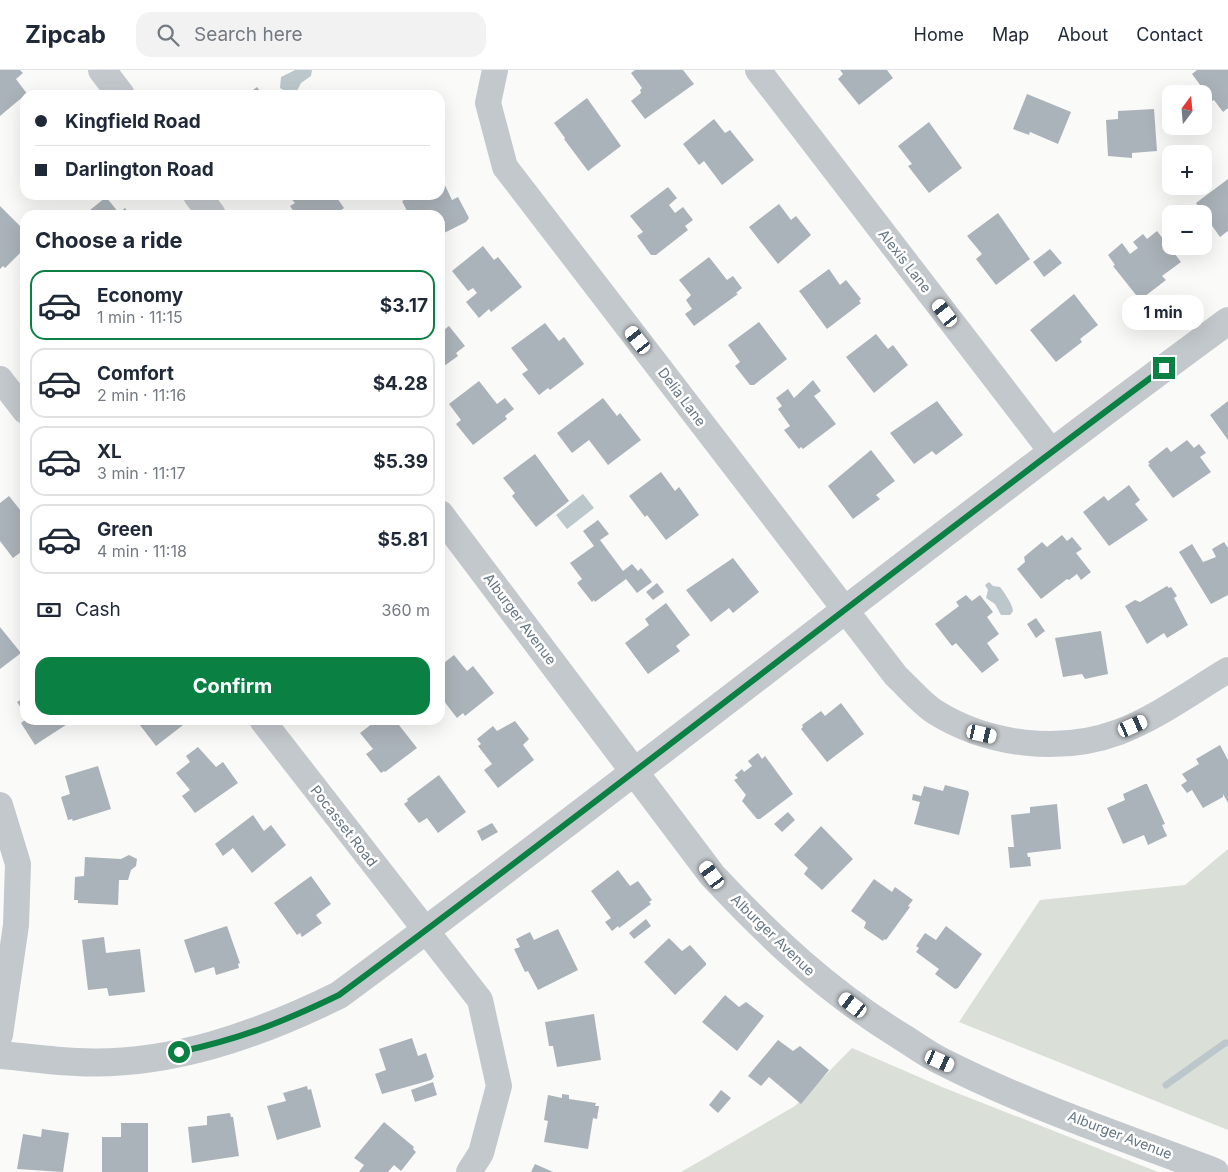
<!DOCTYPE html>
<html lang="en">
<head>
<meta charset="utf-8">
<style>
  body { margin:0; font-family:Inter,sans-serif; background:#f2f2f3; color:#1f2937; height:100vh; display:flex; flex-direction:column; font-size:19px; white-space:nowrap }
  * { box-sizing:border-box; margin:0 }
  p { font-size:16px; color:#747a83 }
  .icon { flex:none; width:28px; height:28px; fill:none; stroke:currentColor; stroke-width:2; stroke-linecap:round; stroke-linejoin:round }
  .map { position:relative; flex:1; overflow:hidden }
  .drawer { position:absolute; left:20px; top:140px; width:425px; height:515px; display:flex; flex-direction:column; background:#fff; border-radius:15px; box-shadow:0 5px 20px #0002 }
  .drawer>* { flex:none }
  .top-card { position:absolute; left:20px; top:20px; width:425px; height:110px; border-radius:15px; box-shadow:0 5px 20px #0002; display:grid; align-content:center; height:110px; padding:0 15px; background:#fff }
  .needle { width:32px; rotate:16deg }
  .controls { position:absolute; left:1162px; top:15px; display:grid; gap:10px }
  .controls a { display:grid; place-items:center; width:50px; height:50px; border-radius:10px; background:#fff; box-shadow:0 5px 20px #0002; font-size:25px }
  .end { position:absolute; width:22px; height:22px; margin:-11px; border:6px solid #0b8043; background:#fff; box-shadow:0 0 0 2px #fff }
  .from { border-radius:50% }
  .bubble { position:absolute; height:35px; border-radius:15px; background:#fff; box-shadow:0 5px 20px #0002; font-size:16px; font-weight:700; line-height:35px; text-align:center }
  .car { position:absolute; width:15px; height:30px; margin:-15px -8px; border-radius:6px; box-shadow:0 0 4px 1px #0007; background:linear-gradient(#fff 24%,#345 0 40%,#fff 0 76%,#345 0 86%,#fff 0) }
  .top-card b { display:flex; align-items:center; gap:18px; height:48px; font-size:19px }
  .top-card b+b { border-top:1px solid #e0e1e3 }
  .top-card i { width:12px; height:12px; background:#1f2937 }
  ul { padding:0; list-style:none }
  li { display:flex; align-items:center; gap:15px; height:70px; margin:0 10px 8px; padding:0 5px; border:2px solid #e0e1e3; border-radius:15px }
  li div { flex:1 }
  li b { display:block; font-size:19px }
  li em { font-style:normal; font-weight:700 }
  li.on { border-color:#0b8043 }
  li>.icon { width:45px; height:45px; stroke-width:1.5 }
  h2 { padding:0 15px; font-size:22px; line-height:60px }
  .pay { display:flex; align-items:center; gap:12px; height:55px; padding:0 15px; font-size:19px }
  .pay p { margin-inline-start:auto }
  .cta { display:flex; gap:10px; margin-top:auto; padding:10px 15px }
  .cta a { flex:1; height:58px; border-radius:15px; background:#0b8043; color:#fff; font-size:20px; font-weight:700; line-height:58px; text-align:center }
  header { display:flex; align-items:center; gap:30px; box-sizing:border-box; height:70px; padding:0 25px; background:#fff; border-bottom:1px solid #e0e1e3 }
  header strong { font-size:24px }
  nav { display:flex; gap:28px; margin-inline-start:auto; font-size:18px }
  .search { width:350px; height:45px; background:#f2f2f3; display:flex; align-items:center; gap:12px; box-sizing:border-box; padding:0 18px; border-radius:15px; color:#747a83; font-size:19px }
  .map>svg:first-child { display:block }
</style>
</head>
<body>
<header>
<strong>Zipcab</strong>
<div class="search"><svg class="icon" aria-label="search" viewBox="0 0 24 24"><circle cx="10" cy="10" r="6"/><path d="M15 15l6 6"/></svg>Search here</div>
<nav><a>Home</a><a>Map</a><a>About</a><a>Contact</a></nav>
</header>
<div class="map">
<svg width="1228" height="1102" viewBox="0 0 1228 1102">
  <rect width="100%" height="100%" fill="#fafaf8"/>
  <!-- green -->
  <path fill="#dadfd7" d="M1228 779V1060L959 952 1040 830 1185 815Z
    M852 978 942 1017 1158 1102H681L795 1036Z"/>
  <!-- water -->
  <path fill="#bbc7cb" d="M295 0H312L311 6 301 13 297 21 288 23 280 18 281 7Z
    M583 424 594 438 567 459 556 445Z
    M989 512 993 516 1000 517C1004 522 1013 535 1013 541L1010 545H1001L995 534 986 528 988 520 985 515Z"/>
  <g fill="none" stroke-linecap="round" stroke-linejoin="round">
    <!-- stream -->
    <path stroke="#bbc7cb" stroke-width="7" d="M1166 1015 1225 973H1228"/>
  </g>
  <!-- building -->
  <path fill="#aab3b9" d="M0 0H20L23 3 16 9 28 25H25L0 46Z
    M635 0H683L694 14 645 49 631 31 641 23 640 20 642 18 631 3Z
    M840 0H887L893 8 859 35 838 9 843 4Z
    M1197 0H1228V38L1223 42 1214 30 1212 31 1192 4Z
    M257 17 263 25H246Z
    M1027 24 1071 42 1058 74 1030 62 1029 65 1013 59Z
    M587 28 621 76 588 101 564 69 565 68 554 53Z
    M1154 39 1157 81 1132 83V88L1108 86 1106 50 1118 49V41Z
    M714 49 725 63 730 60 754 90 722 115 704 91 699 95 683 74Z
    M929 52 962 98 929 123 908 96 912 94 898 76Z
    M1228 109V161L1220 167 1196 133Z
    M443 111 452 130 458 127 469 148 466 152 440 165V145H409L402 131 415 125H440V113Z
    M668 117 677 128 669 135 675 143 683 137 693 150 685 156 688 160 656 185H651L637 166 643 162 630 146Z
    M288 125H335L344 138 335 145H296L290 136 295 133Z
    M106 127 119 143 125 138 131 145H84Z
    M779 134 791 150 796 146 811 165 778 194 749 157Z
    M0 136 25 161V178L5 198 3 196 0 199Z
    M998 143 1030 189 996 215 976 189 982 184 967 166Z
    M1157 161 1181 192 1162 206 1166 210 1140 230 1113 196 1115 195 1108 185 1122 173 1130 184 1138 178 1133 172 1143 164 1147 169Z
    M483 176 494 190 498 187 522 217 491 242 489 239 479 248 466 232 477 223 473 218 468 221 452 201Z
    M1050 179 1062 193 1044 207 1033 192Z
    M709 187 727 210 733 206 742 218 736 223 738 224 694 256 685 244 692 239 686 230 691 225 679 210Z
    M829 199 840 215 846 210 861 229 859 231 861 233 827 259 799 221Z
    M1074 224 1098 255 1080 269 1082 272 1056 292 1030 260Z
    M759 252 787 289 754 315H750L735 296 740 292 728 275Z
    M545 253 559 271 564 267 584 294 550 320 548 318 539 325 522 304 528 300 511 278Z
    M449 256 465 276 456 283 458 286 440 299V263Z
    M876 264 888 279 893 275 908 295 874 323 846 287Z
    M813 310 821 321 814 326 836 354 803 379 801 377 799 379 784 360 790 356 778 339 782 336 776 328 788 319 794 328Z
    M479 311 497 334 505 328 514 339 505 346 507 349 473 375 456 354 461 350 449 334Z
    M603 328 617 346 620 343 641 370 608 395 589 370 572 383 557 363Z
    M937 331 963 365 936 385 932 381 914 394 890 363Z
    M1228 331V370L1210 345Z
    M1187 370 1194 378 1199 374 1206 383 1200 387 1211 402 1173 428 1148 395 1150 394 1148 392 1167 377 1171 382Z
    M871 380 895 411 876 425 880 429 853 449 828 416Z
    M535 384 569 431 536 457 512 426 515 423 503 408Z
    M661 402 675 421 679 417 699 445 666 470 647 445 645 447 629 426Z
    M1129 415 1140 430 1135 434 1148 450 1109 476 1083 442 1104 426 1108 431Z
    M9 426 25 446V479L13 488 0 471V433Z
    M598 450 609 464 600 470 623 501 632 494 638 501 641 498 652 512 637 523 626 509 595 532 594 530 592 532 577 513 582 509 570 493 594 476 583 461Z
    M1062 465 1067 471 1072 467 1082 479 1076 483 1091 502 1081 510 1077 504 1069 510 1067 509 1041 529 1017 499 1025 492 1024 487 1042 472 1047 477Z
    M1224 472 1228 478V525L1211 534 1179 482 1192 474 1203 492 1216 487 1212 479Z
    M733 488 759 522 733 543 729 538 711 552 686 520Z
    M657 513 664 522 653 530 646 522Z
    M1167 516 1169 518 1171 517 1177 526 1174 528 1188 555 1167 568 1164 563 1147 574 1125 536 1135 530 1140 532Z
    M966 525 972 531 980 525 993 542 987 547 999 564 987 573 999 590 982 603 956 573 952 576 935 554 959 536 956 532Z
    M666 533 690 565 676 576 680 581 648 604 625 573 649 555 645 549Z
    M1036 548 1045 561 1036 568 1027 554Z
    M0 557 21 583 0 599Z
    M1101 561 1108 604 1085 609 1082 604 1063 607 1055 568Z
    M454 585 467 601 473 596 494 623 465 646 463 643 457 648 440 626V596Z
    M25 627V644L17 632Z
    M841 633 864 664 827 692 801 659 803 657 802 655 821 641 825 646Z
    M25 650H71L72 651 35 675 21 653Z
    M136 650H186L187 652 156 676Z
    M377 650H395L417 678 385 702 384 701 381 703 366 684 373 679 360 663Z
    M515 651 529 669 523 675 534 690 498 718 484 700 492 694 478 676 481 674 477 669 493 656 497 661Z
    M1220 675 1228 690V733L1223 724V727L1203 738 1192 720 1187 723 1181 715 1187 711 1182 704 1199 694 1196 689Z
    M198 677 216 697 223 692 238 713 195 743 182 726 190 720 176 703 190 692 186 686Z
    M758 683 762 689 765 686 793 724 760 749H757L742 731 746 725 734 710 738 708 735 705 742 699 744 702 752 696 748 691Z
    M98 696 111 739 73 751 72 749 68 750 61 727 70 724 65 706Z
    M439 705 466 742 438 763 427 748 419 753 404 734 408 731 407 729Z
    M1145 714H1147L1165 754 1162 755 1167 766 1148 775 1144 765 1123 774 1107 738 1125 730 1123 724Z
    M945 715 968 721 969 724 959 765 914 754 920 732 912 730 913 724 921 726 924 716 943 721Z
    M1057 734 1061 779 1027 783 1028 787H1030L1031 796 1010 798 1008 777H1014L1011 745 1030 743V737Z
    M788 742 795 750 782 762 774 754Z
    M253 745 264 761 271 755 286 775 252 803 233 778 223 786 215 774Z
    M492 753 498 762 482 771 477 761Z
    M821 756 853 789 822 820 804 804 808 798 794 785Z
    M129 785 137 789 136 796 131 800 128 810H119L118 835 78 833V830H74L75 807 84 806 85 787 121 789Z
    M618 800 630 816 638 811 652 830 649 832 651 834 619 858 618 856 612 861 605 852 611 848 591 821Z
    M311 806 331 834 316 845 322 853 302 867 300 863 297 865 274 833Z
    M874 809 892 822 895 817 913 830 908 836 910 837 886 870 884 869 883 871 864 858 866 852 851 841Z
    M646 849 651 856 634 869 629 863Z
    M227 856 240 893 238 894 239 898 216 905 214 897 195 903 184 870Z
    M946 856 982 884 958 918 955 919 935 904 939 899 916 882 919 878 916 876 925 863 936 870Z
    M558 859 578 900 538 920 528 901 525 902 514 879 520 877 516 869 530 862 534 870Z
    M104 867 106 883 140 879 145 922 109 926 107 918 88 920 82 870Z
    M669 868 682 881 690 875 706 893V895L675 925 644 892Z
    M725 925 739 937 746 932 764 946 737 981 702 952Z
    M594 944 601 990 557 997 553 976H549L545 952Z
    M412 968 418 986 426 983 434 1007 431 1010 382 1024 375 1004 386 1000 379 979Z
    M778 970 793 981 800 976 829 1000 801 1034 769 1007 761 1016 748 1006Z
    M433 1012 437 1025 415 1032 411 1020Z
    M307 1016 308 1020 311 1019 321 1057 277 1070 267 1036 286 1031 283 1023Z
    M721 1020 731 1028 718 1043 709 1035Z
    M562 1024 569 1025V1029L596 1033 595 1036H599L597 1049 593 1048 588 1079 544 1072 548 1051 544 1050 548 1025 562 1028Z
    M230 1043 231 1047H233L239 1086 192 1093 188 1057 207 1055V1046Z
    M384 1052 414 1077 413 1079 416 1082 401 1101 394 1095 388 1102H359L364 1095 354 1088Z
    M121 1053H148V1102H102V1067H121Z
    M42 1059 69 1063 63 1102 17 1099 23 1064 41 1067Z
    M535 1094 553 1102H531Z"/>
  <g fill="none" stroke-linecap="round" stroke-linejoin="round">
    <!-- minor -->
    <path stroke="#c3c8cc" stroke-width="26" d="M495 0 488 33 505 97 896 606C908 617 921 633 935 642 988 675 1060 684 1119 662 1158 647 1193 621 1228 600
      M758 0 1051 381
      M0 309 25 341
      M262 650 480 930 499 1016 481 1083 469 1102
      M0 735 18 794 16 855 0 965"/>
    <!-- tertiary -->
    <path stroke="#c3c8cc" stroke-width="28" d="M102 0 121 25
      M197 125 212 145
      M440 444 712 805C772 869 827 921 902 967 915 975 927 984 941 991 1027 1035 1125 1068 1215 1102
      M0 985C25 987 51 991 76 992 168 997 258 965 339 925 638 704 928 471 1228 251"/>
  </g>
  <g fill="none" stroke-linecap="round" stroke-linejoin="round">
    <!-- route -->
    <path stroke="#0b8043" stroke-width="6" d="M179 982C240 969 283 952 339 925 616 720 886 504 1164 298"/>
  </g>
  <g text-anchor="middle" stroke-width="5" stroke-linejoin="round" paint-order="stroke">
    <!-- street labels -->
    <g font-size="14" fill="#657683" stroke="#fff">
      <text transform="translate(905 191) rotate(52)" y="5">Alexis Lane</text>
      <text transform="translate(682 327) rotate(53)" y="5">Delia Lane</text>
      <text transform="translate(520 549) rotate(53)" y="5">Alburger Avenue</text>
      <text transform="translate(344 756) rotate(52)" y="5">Pocasset Road</text>
      <text transform="translate(773 865) rotate(44)" y="5">Alburger Avenue</text>
      <text transform="translate(1120 1065) rotate(21)" y="5">Alburger Avenue</text>
    </g>
  </g>
</svg>
<div class="controls">
<a><svg class="needle" viewBox="-14 -14 28 28"><path d="M0-13l5 13h-10z" fill="#e53935"/><path d="M0 13l5-13h-10z" fill="#747a83"/></svg></a>
<a>+</a>
<a>−</a>
</div>
<i class="end from" style="left:179px;top:982px"></i>
<i class="end" style="left:1164px;top:298px"></i>
<div class="bubble" style="left:1122px;top:225px;width:82px">1 min</div>
<i class="car" style="left:945px;top:243px;rotate:323deg"></i>
<i class="car" style="left:638px;top:270px;rotate:322deg"></i>
<i class="car" style="left:1133px;top:656px;rotate:66deg"></i>
<i class="car" style="left:982px;top:664px;rotate:103deg"></i>
<i class="car" style="left:712px;top:805px;rotate:324deg"></i>
<i class="car" style="left:853px;top:935px;rotate:307deg"></i>
<i class="car" style="left:940px;top:991px;rotate:114deg"></i>
<div class="top-card">
<b><i class="from"></i>Kingfield Road</b>
<b><i></i>Darlington Road</b>
</div>
<section class="drawer">
<h2>Choose a ride</h2>
<ul>
<li class="on"><svg class="icon" aria-label="car" viewBox="0 0 24 24"><path d="M5 17H2v-5l4-1 3-4h7l3 4 3 1v5h-3M9 17h6M6 11h13"/><circle cx="7" cy="17" r="2"/><circle cx="17" cy="17" r="2"/></svg><div><b>Economy</b><p>1 min · 11:15</p></div><em>$3.17</em></li>
<li><svg class="icon" aria-label="car" viewBox="0 0 24 24"><path d="M5 17H2v-5l4-1 3-4h7l3 4 3 1v5h-3M9 17h6M6 11h13"/><circle cx="7" cy="17" r="2"/><circle cx="17" cy="17" r="2"/></svg><div><b>Comfort</b><p>2 min · 11:16</p></div><em>$4.28</em></li>
<li><svg class="icon" aria-label="car" viewBox="0 0 24 24"><path d="M5 17H2v-5l4-1 3-4h7l3 4 3 1v5h-3M9 17h6M6 11h13"/><circle cx="7" cy="17" r="2"/><circle cx="17" cy="17" r="2"/></svg><div><b>XL</b><p>3 min · 11:17</p></div><em>$5.39</em></li>
<li><svg class="icon" aria-label="car" viewBox="0 0 24 24"><path d="M5 17H2v-5l4-1 3-4h7l3 4 3 1v5h-3M9 17h6M6 11h13"/><circle cx="7" cy="17" r="2"/><circle cx="17" cy="17" r="2"/></svg><div><b>Green</b><p>4 min · 11:18</p></div><em>$5.81</em></li>
</ul>
<div class="pay"><svg class="icon" aria-label="cash" viewBox="0 0 24 24"><path d="M3 7h18v10H3z"/><circle cx="12" cy="12" r="2"/></svg>Cash<p>360 m</p></div>
<div class="cta"><a>Confirm</a></div>
</section>
</div>
</body>
</html>
